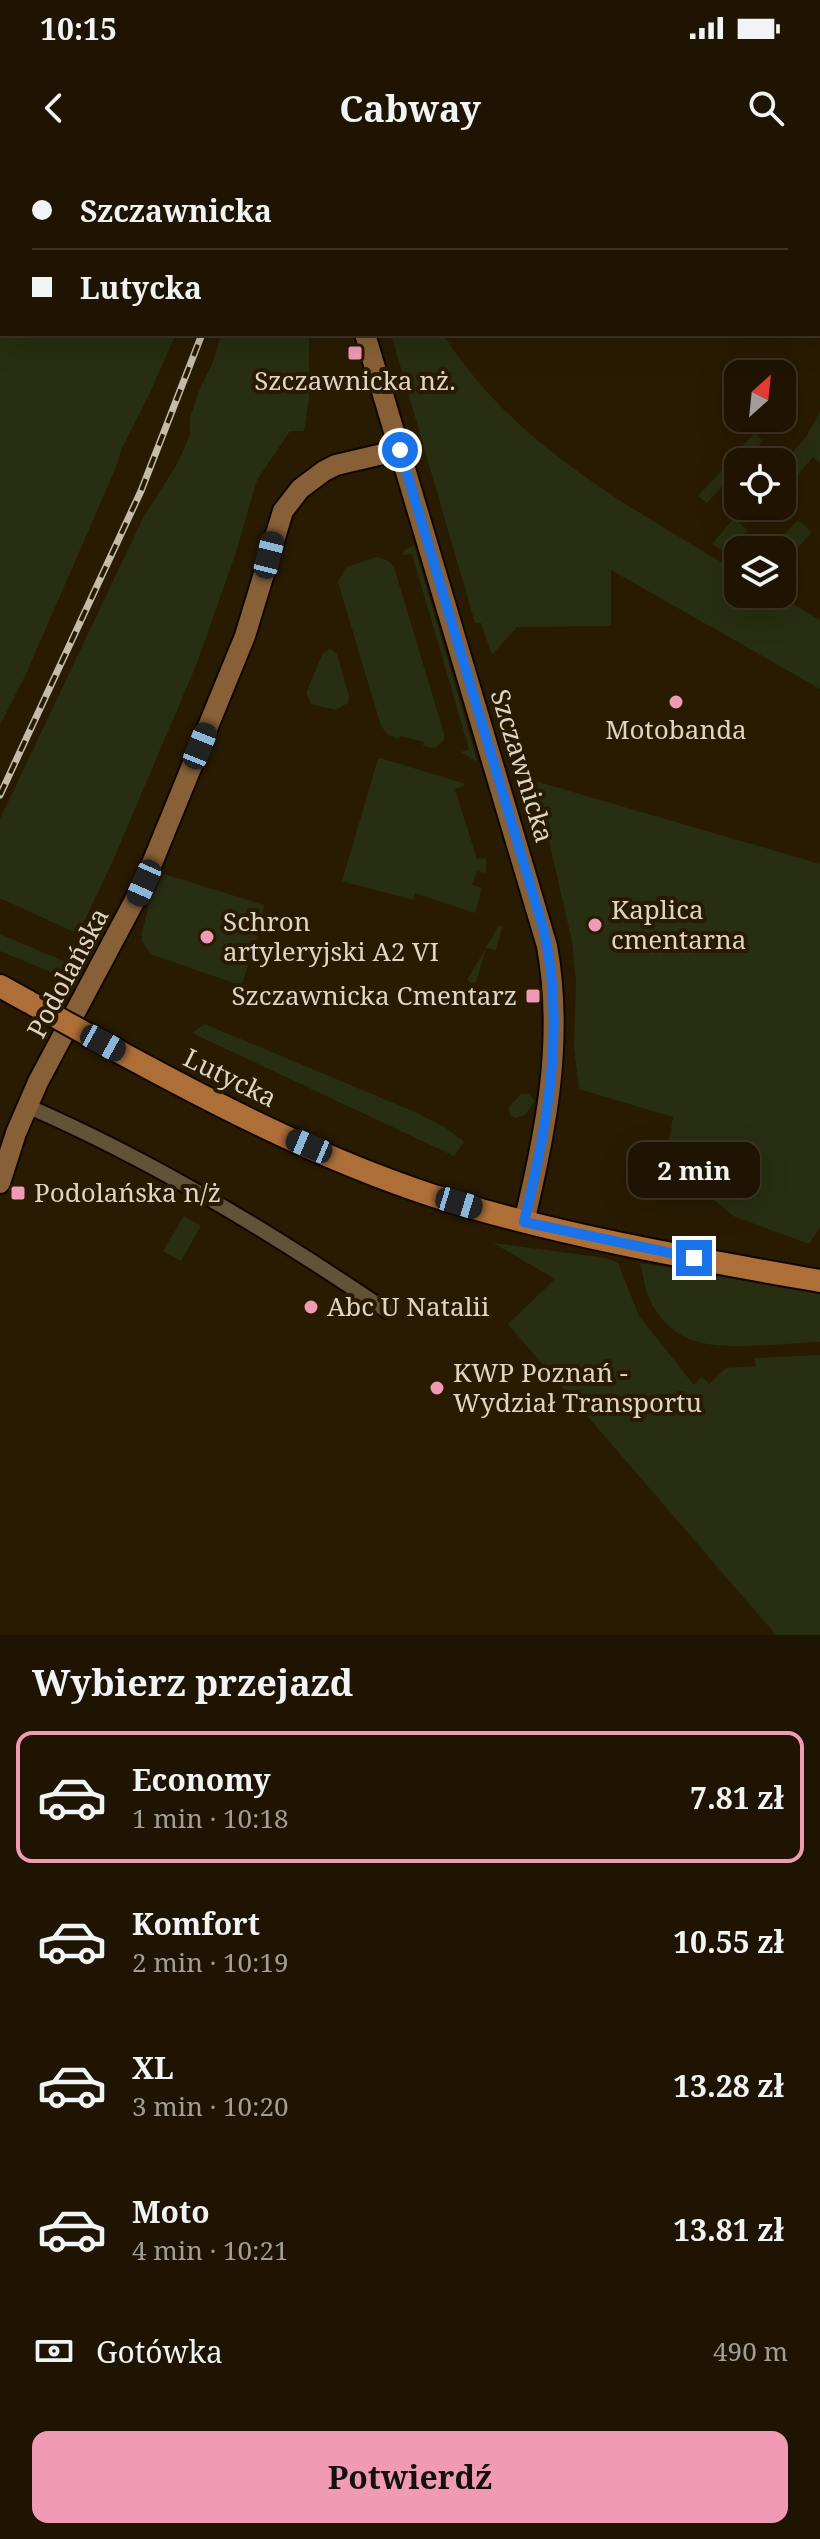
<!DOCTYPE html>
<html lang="pl">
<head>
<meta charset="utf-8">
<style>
  body { margin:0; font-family:"Noto Serif",serif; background:#2c2111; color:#f1f3f6; height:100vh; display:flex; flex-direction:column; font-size:30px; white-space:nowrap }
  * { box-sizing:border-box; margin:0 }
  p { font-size:26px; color:#a19e99 }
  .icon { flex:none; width:44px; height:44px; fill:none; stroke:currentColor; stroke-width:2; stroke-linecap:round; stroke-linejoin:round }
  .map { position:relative; height:1475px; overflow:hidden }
  .drawer { display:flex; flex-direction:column; background:#1f1402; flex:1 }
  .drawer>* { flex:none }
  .banner { position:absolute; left:0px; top:0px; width:820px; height:176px; box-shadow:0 8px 32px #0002,0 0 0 2px #3c3324; display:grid; align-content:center; height:176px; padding:0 32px; background:#1f1402 }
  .needle { width:52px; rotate:27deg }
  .tools { position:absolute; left:724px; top:200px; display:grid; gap:16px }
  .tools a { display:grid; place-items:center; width:72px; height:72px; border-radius:16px; background:#1f1402; box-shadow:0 8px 32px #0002,0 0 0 2px #3c3324; font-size:40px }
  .end { position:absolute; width:36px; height:36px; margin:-18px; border:10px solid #1a73e8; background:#fff; box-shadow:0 0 0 4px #fff }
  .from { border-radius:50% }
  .bubble { position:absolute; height:56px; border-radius:16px; background:#1f1402; box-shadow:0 8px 32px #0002,0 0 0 2px #3c3324; font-size:26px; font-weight:700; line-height:56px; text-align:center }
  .car { position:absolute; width:24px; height:48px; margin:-24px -12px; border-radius:10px; box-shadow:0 0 6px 2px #0007; background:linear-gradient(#222 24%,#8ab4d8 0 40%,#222 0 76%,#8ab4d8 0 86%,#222 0) }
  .banner b { display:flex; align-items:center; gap:28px; height:76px; font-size:30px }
  .banner b+b { border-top:2px solid #3c3324 }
  .banner i { width:20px; height:20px; background:#f1f3f6 }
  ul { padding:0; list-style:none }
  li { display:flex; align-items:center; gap:24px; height:132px; margin:0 16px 12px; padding:0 16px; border:4px solid transparent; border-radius:16px }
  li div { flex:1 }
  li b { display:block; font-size:30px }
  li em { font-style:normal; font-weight:700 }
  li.selected { border-color:#f09ab6 }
  li>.icon { width:72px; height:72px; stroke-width:1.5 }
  h2 { padding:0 32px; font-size:36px; line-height:96px }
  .pay { display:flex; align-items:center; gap:20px; height:88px; padding:0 32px; font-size:30px }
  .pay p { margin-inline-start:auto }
  .action { display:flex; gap:16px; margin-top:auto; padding:16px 32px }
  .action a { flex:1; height:92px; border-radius:16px; background:#f09ab6; color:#111; font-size:32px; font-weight:700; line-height:92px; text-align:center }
  .status { display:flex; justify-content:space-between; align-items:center; height:56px; padding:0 40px; background:#1f1402; direction:ltr }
  .status svg { height:22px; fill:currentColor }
  header { display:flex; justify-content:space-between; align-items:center; height:104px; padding:0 32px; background:#1f1402; font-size:36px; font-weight:700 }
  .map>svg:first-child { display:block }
</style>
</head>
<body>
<div class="status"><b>10:15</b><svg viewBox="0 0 49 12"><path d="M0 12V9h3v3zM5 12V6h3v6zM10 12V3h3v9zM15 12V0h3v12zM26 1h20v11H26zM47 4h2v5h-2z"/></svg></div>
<header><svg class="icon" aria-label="back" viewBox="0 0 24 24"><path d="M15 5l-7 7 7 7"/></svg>Cabway<svg class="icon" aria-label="search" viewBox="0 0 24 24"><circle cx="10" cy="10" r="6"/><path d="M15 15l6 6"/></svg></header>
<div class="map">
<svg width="820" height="1475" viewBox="0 0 820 1475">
  <rect width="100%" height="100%" fill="#291b02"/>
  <!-- green -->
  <path fill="#282e11" d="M0 0H240L2 2V174H176L149 235 121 290 117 305 26 514 0 565Z
    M221 174H309V239L304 271H290L257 320 235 395 197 503 111 705 78 774 0 738V659L143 358 177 304 190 275V258L198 233 213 202Z
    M391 174H443C513 285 628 346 738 412V434H776L820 460V529L611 410V466L517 467 492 495 481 463H475Z
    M820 252V303L813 297 793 320 782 309V304L806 277Z
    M754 273 763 281 744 302 738 304 732 299Z
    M723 309 731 316 707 343 698 336Z
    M734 358 748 370 727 393 712 384Z
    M798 360 812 372 793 393 779 380Z
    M414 385 477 600 475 601 461 592 469 589 412 394 403 395 404 390Z
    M376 397 389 401 394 407 444 574V580L435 588 423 586 424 582 400 576 399 579 388 575 381 566 338 422 346 407Z
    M330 489 337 494 349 536 348 543 336 550 311 544 306 533 323 493Z
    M380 598 463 623 464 626 455 629 477 699 486 698V713L477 711 472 725 482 728 475 753 415 733 413 740 342 721 378 599Z
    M535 621 820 704V1068L809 1084 733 1056 692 1021 667 992 673 957 579 929 574 886 576 821 572 781Z
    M164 714 264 745 262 761 242 824 234 823 150 794 142 781V772L150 741Z
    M499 765 502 767 496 790 486 788 476 822 471 823 467 820Z
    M0 774 75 806 70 820 0 791Z
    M205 864 417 953 446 968 464 982 454 996 192 873Z
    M521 934H529L535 941 525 955 516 958 510 955 509 947Z
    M184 1056 201 1066 181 1101 163 1091Z
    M493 1083 607 1098 618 1103 639 1156 694 1225 702 1217 709 1224 726 1208 756 1206 754 1198 820 1195V1475H776L508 1164 555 1119Z
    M640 1103 820 1130V1182C787 1183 717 1192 689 1179 671 1172 654 1152 647 1134 644 1124 643 1113 640 1103Z"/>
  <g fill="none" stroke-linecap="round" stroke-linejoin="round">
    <!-- stream -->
    <path stroke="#000c0d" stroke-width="4" d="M312 0 315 2"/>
    <defs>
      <path id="street" d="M358 0 359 2
        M27 946C154 1001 273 1074 387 1151"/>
      <path id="secondary" d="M428 2 430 0
        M365 174 547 786C564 880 546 971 524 1062
        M0 1023 16 973 38 922 144 723 245 476 283 351 300 329 324 311 336 305 400 290"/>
      <path id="primary" d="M0 826 29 842
        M103 883C209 941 318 998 434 1036 560 1076 690 1098 820 1121"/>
    </defs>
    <!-- street casing -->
    <use href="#street" stroke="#110500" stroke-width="18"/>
    <!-- secondary casing -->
    <use href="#secondary" stroke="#110500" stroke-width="24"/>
    <!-- primary casing -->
    <use href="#primary" stroke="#110500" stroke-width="26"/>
    <!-- street -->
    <use href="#street" stroke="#625238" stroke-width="14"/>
    <!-- secondary -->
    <use href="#secondary" stroke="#886037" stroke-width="20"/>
    <!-- primary -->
    <use href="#primary" stroke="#ae6e37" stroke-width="22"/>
    <defs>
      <path id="rail" d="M247 2V0
        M0 635 141 331 202 174"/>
    </defs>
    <!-- rail casing -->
    <use href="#rail" stroke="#c4bbab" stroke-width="7"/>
    <!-- rail -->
    <use href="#rail" stroke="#291b02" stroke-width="4" stroke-dasharray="12" stroke-linecap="butt"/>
    <defs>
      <path id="primary-bridge" d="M29 842 103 883"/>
    </defs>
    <!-- primary-bridge casing -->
    <use href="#primary-bridge" stroke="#110500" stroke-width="26" stroke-linecap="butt"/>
    <!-- primary-bridge -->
    <use href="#primary-bridge" stroke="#ae6e37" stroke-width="22"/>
  </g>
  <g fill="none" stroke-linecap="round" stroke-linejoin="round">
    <!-- route -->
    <path stroke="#1a73e8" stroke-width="10" d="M400 290 544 771C566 869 547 967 524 1062L694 1098"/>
  </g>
  <!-- markers -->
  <g fill="#f09ab6" stroke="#291b02" stroke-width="3">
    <rect x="347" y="185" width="16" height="16" rx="4"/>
    <circle cx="676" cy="542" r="8"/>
    <circle cx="595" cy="765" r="8"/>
    <circle cx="207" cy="777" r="8"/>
    <rect x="525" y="828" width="16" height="16" rx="4"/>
    <rect x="10" y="1025" width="16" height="16" rx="4"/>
    <circle cx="311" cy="1147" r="8"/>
    <circle cx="437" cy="1228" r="8"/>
  </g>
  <g text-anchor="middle" stroke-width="8" stroke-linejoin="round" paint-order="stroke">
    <!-- poi labels -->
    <g font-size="26" fill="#ded5c7" stroke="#291b02" text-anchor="start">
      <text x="355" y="230" text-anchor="middle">Szczawnicka nż.</text>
      <text x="676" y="579" text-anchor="middle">Motobanda</text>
      <text x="611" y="759">Kaplica<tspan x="611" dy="30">cmentarna</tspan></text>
      <text x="223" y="771">Schron<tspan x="223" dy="30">artyleryjski A2 VI</tspan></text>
      <text x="517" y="845" text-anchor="end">Szczawnicka Cmentarz</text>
      <text x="34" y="1042">Podolańska n/ż</text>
      <text x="327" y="1156">Abc U Natalii</text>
      <text x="453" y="1222">KWP Poznań -<tspan x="453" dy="30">Wydział Transportu</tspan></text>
    </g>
    <!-- street labels -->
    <g font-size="26" fill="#ded5c7" stroke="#291b02">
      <text transform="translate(522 606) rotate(73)" y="9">Szczawnicka</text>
      <text transform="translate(68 813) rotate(-62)" y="9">Podolańska</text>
      <text transform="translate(230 918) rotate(26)" y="9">Lutycka</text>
    </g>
  </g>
</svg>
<div class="tools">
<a><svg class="needle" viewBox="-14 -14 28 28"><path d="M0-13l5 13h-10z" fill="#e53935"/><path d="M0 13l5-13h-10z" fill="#a19e99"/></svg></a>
<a><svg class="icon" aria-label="locate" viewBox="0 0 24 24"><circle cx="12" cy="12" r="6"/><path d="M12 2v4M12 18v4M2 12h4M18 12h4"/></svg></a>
<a><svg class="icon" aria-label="layers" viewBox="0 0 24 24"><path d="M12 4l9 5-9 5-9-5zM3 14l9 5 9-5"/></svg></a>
</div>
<i class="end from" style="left:400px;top:290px"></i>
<i class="end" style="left:694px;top:1098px"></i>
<div class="bubble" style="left:628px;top:982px;width:132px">2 min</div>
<i class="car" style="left:269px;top:395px;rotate:14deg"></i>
<i class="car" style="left:200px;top:586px;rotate:22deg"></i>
<i class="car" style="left:144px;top:723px;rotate:204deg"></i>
<i class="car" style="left:103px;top:883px;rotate:119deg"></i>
<i class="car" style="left:309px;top:986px;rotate:293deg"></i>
<i class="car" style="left:459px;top:1043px;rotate:107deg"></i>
<div class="banner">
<b><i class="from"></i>Szczawnicka</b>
<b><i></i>Lutycka</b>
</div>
</div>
<section class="drawer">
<h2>Wybierz przejazd</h2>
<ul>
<li class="selected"><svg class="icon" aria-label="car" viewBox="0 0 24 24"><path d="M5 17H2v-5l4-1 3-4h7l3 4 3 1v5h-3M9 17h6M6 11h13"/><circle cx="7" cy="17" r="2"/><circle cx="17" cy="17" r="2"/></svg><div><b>Economy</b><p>1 min · 10:18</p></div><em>7.81 zł</em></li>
<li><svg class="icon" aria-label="car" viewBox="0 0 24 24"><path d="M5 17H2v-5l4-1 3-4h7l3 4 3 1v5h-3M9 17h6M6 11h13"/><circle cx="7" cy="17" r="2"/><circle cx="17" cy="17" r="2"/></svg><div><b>Komfort</b><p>2 min · 10:19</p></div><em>10.55 zł</em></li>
<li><svg class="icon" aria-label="car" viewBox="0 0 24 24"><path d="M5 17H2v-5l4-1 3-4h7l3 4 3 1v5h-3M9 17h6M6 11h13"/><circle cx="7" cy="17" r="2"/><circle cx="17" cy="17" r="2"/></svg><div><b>XL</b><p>3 min · 10:20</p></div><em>13.28 zł</em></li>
<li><svg class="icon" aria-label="car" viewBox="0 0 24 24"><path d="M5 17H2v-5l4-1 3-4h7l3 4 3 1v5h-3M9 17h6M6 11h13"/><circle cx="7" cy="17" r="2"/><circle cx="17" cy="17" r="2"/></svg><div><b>Moto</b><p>4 min · 10:21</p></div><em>13.81 zł</em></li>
</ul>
<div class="pay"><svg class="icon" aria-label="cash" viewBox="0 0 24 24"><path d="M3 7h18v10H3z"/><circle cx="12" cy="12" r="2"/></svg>Gotówka<p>490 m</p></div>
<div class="action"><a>Potwierdź</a></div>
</section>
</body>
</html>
